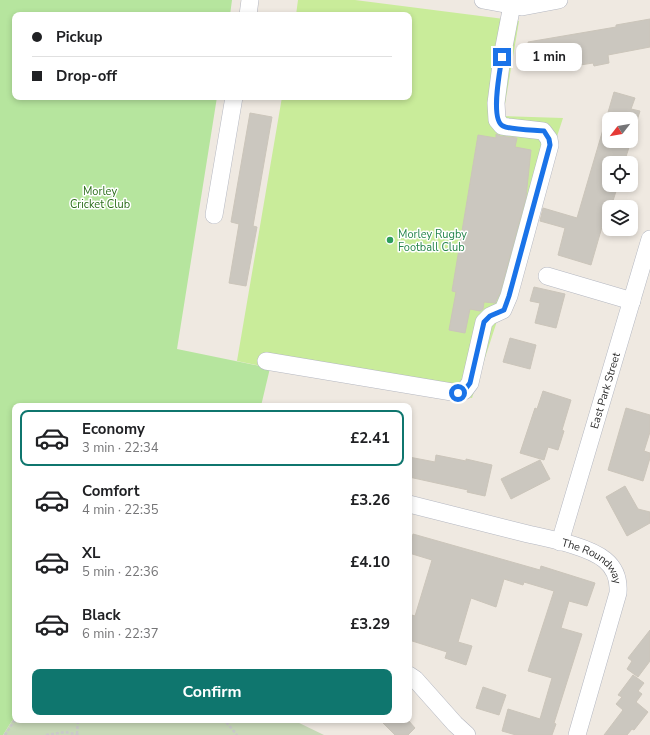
<!DOCTYPE html>
<html lang="en">
<head>
<meta charset="utf-8">
<style>
  body { margin:0; font-family:"Nunito Sans",sans-serif; background:#f6f6f6; color:#202124; height:100vh; display:flex; flex-direction:column; font-size:15px; white-space:nowrap }
  * { box-sizing:border-box; margin:0 }
  p { font-size:13px; color:#757577 }
  .icon { flex:none; width:22px; height:22px; fill:none; stroke:currentColor; stroke-width:2; stroke-linecap:round; stroke-linejoin:round }
  .map { position:relative; flex:1; overflow:hidden }
  .panel { position:absolute; left:12px; top:403px; width:400px; height:320px; display:flex; flex-direction:column; background:#fff; border-radius:8px; box-shadow:0 2px 6px #0003 }
  .panel>* { flex:none }
  .guide { position:absolute; left:12px; top:12px; width:400px; height:88px; border-radius:8px; box-shadow:0 2px 6px #0003; display:grid; align-content:center; height:88px; padding:0 20px; background:#fff }
  .needle { width:26px; rotate:239deg }
  .buttons { position:absolute; left:602px; top:112px; display:grid; gap:8px }
  .buttons a { display:grid; place-items:center; width:36px; height:36px; border-radius:8px; background:#fff; box-shadow:0 2px 6px #0003; font-size:20px }
  .end { position:absolute; width:18px; height:18px; margin:-9px; border:5px solid #1a73e8; background:#fff; box-shadow:0 0 0 2px #fff }
  .from { border-radius:50% }
  .bubble { position:absolute; height:28px; border-radius:8px; background:#fff; box-shadow:0 2px 6px #0003; font-size:13px; font-weight:700; line-height:28px; text-align:center }
  .guide b { display:flex; align-items:center; gap:14px; height:38px; font-size:15px }
  .guide b+b { border-top:1px solid #e0e0e0 }
  .guide i { width:10px; height:10px; background:#202124 }
  ul { padding:7px 0 0; list-style:none }
  li { display:flex; align-items:center; gap:12px; height:56px; margin:0 8px 6px; padding:0 12px; border:2px solid transparent; border-radius:8px }
  li div { flex:1 }
  li b { display:block; font-size:15px }
  li em { font-style:normal; font-weight:700 }
  li.on { border-color:#0f766e }
  li>.icon { width:36px; height:36px; stroke-width:1.5 }
  .primary-button { display:flex; gap:8px; margin-top:auto; padding:8px 20px }
  .primary-button a { flex:1; height:46px; border-radius:8px; background:#0f766e; color:#fff; font-size:16px; font-weight:700; line-height:46px; text-align:center }
  .map>svg:first-child { display:block }
</style>
</head>
<body>
<div class="map">
<svg width="650" height="735" viewBox="0 0 650 735">
  <rect width="100%" height="100%" fill="#efe9e1"/>
  <!-- green -->
  <path fill="#b6e59e" d="M0 0H232L230 15H15V97H217L177 349 270 368 261 406H15V716L3 735H0Z"/>
  <!-- cemetery -->
  <path fill="#c8d9b8" d="M15 716V720H293L324 735H3Z"/>
  <!-- pitch -->
  <path fill="#c9ec9a" d="M298 0H355L519 21 503 116 563 118 472 398 270 368 237 361 282 97H409V15H296Z"/>
  <!-- building -->
  <path fill="#cbc7bf" stroke="#cbc5ba" d="M650 19V47L608 55 609 63 594 66 593 63 555 69 554 63 532 66V65L521 67 522 49 529 48 528 42 616 27V25Z
    M614 92 635 98 631 109 640 111 631 140V119H609V141H631L624 163H609V185H618L611 207H609L608 221 604 220 591 265 558 255 565 228 540 221 543 208 577 218Z
    M250 113 272 117 253 226 257 227 246 286 229 283 239 224 231 222Z
    M496 134 500 136 517 138 515 147 531 150 526 197 500 293 495 303 484 302 483 309 480 311 470 309 465 333 449 330 456 292 452 291 478 135 496 138Z
    M534 287 565 294 556 328 535 323 540 303 530 301Z
    M510 338 536 345 530 369 503 362Z
    M543 391 571 400 562 430 564 431 558 450 548 447 544 460 520 453 535 408 537 409Z
    M626 408 650 415V432L644 451 650 453V458L643 481 608 470Z
    M436 455 466 461V459L492 465 485 496 467 492 468 490 409 477V457L435 462Z
    M540 460 550 479 511 499 501 479Z
    M625 486 638 509 650 512V523L627 536 606 497Z
    M413 534 540 570 541 566 595 583 587 606 569 601 561 628 582 634 554 723 556 724 552 735H516L502 731 508 709 540 719 552 678 528 671 554 591 524 582 523 585 504 579 496 607 471 598 458 642 472 646 466 665 445 658 447 652 409 640V614L415 616 432 560 409 553Z
    M650 630V661L638 677 627 669 632 661 628 658Z
    M633 675 644 683 638 691 642 694 636 702 648 712 634 730 632 729 627 735H604L623 710 616 704 622 697 618 695Z
    M483 687 506 695 499 715 476 708Z
    M380 720H408L415 728 408 735H395Z"/>
  <g fill="none" stroke-linecap="round" stroke-linejoin="round">
    <defs>
      <g id="minor">
        <path d="M483 0 522 7 559 0"/>
        <path d="M248 15 250 0"/>
        <path d="M214 215 234 97"/>
        <path d="M547 276 632 301"/>
        <path d="M266 361 458 393 464 391 470 383 484 322 490 316 503 310 509 296 550 145 549 139 543 131 508 127 502 126 497 120 496 103 502 57 512 5"/>
        <path id="s1" d="M409 504C449 514 488 524 528 534 550 539 588 546 605 560 616 569 619 580 618 593L577 735"/>
        <path id="s2" d="M560 542 650 239"/>
        <path d="M409 675 415 679 455 724 467 735"/>
      </g>
    </defs>
    <!-- minor casing -->
    <use href="#minor" stroke="#b4b7c1" stroke-width="18"/>
    <!-- path -->
    <path stroke="#c9c9c9" stroke-width="2.5" stroke-dasharray="3 2" stroke-linecap="butt" d="M222 720 227 723 237 735
      M77 734 78 720
      M5 735 15 720
      M46 735 65 732 79 735"/>
    <!-- minor -->
    <use href="#minor" stroke="#fff" stroke-width="17"/>
  </g>
  <g fill="none" stroke-linecap="round" stroke-linejoin="round">
    <!-- route -->
    <path stroke="#1a73e8" stroke-width="5" d="M458 393 464 391 470 383 484 322 490 316 504 310 509 296 550 145 549 139 544 131C534 130 511 130 503 126 490 120 500 70 502 57"/>
  </g>
  <!-- markers -->
  <circle fill="#2e9e5b" stroke="#fff" stroke-width="1.5" cx="390" cy="240" r="4"/>
  <g text-anchor="middle" stroke-width="3" stroke-linejoin="round" paint-order="stroke">
    <!-- park labels -->
    <g font-size="11" fill="#2c6e1b" stroke="#fff">
      <text x="100" y="195">Morley<tspan x="100" dy="13">Cricket Club</tspan></text>
    </g>
    <!-- leisure labels -->
    <g font-size="11" fill="#27864d" stroke="#fff" text-anchor="start">
      <text x="398" y="238">Morley Rugby<tspan x="398" dy="13">Football Club</tspan></text>
    </g>
    <!-- street labels -->
    <g font-size="11" fill="#2e2e2e" stroke="#fff">
      <text dy="4" stroke="none"><textPath href="#s2" startOffset="158">East Park Street</textPath></text>
      <text dy="4" stroke="none"><textPath href="#s1" startOffset="195">The Roundway</textPath></text>
    </g>
  </g>
</svg>
<div class="buttons">
<a><svg class="needle" viewBox="-14 -14 28 28"><path d="M0-13l5 13h-10z" fill="#e53935"/><path d="M0 13l5-13h-10z" fill="#757577"/></svg></a>
<a><svg class="icon" aria-label="locate" viewBox="0 0 24 24"><circle cx="12" cy="12" r="6"/><path d="M12 2v4M12 18v4M2 12h4M18 12h4"/></svg></a>
<a><svg class="icon" aria-label="layers" viewBox="0 0 24 24"><path d="M12 4l9 5-9 5-9-5zM3 14l9 5 9-5"/></svg></a>
</div>
<i class="end from" style="left:458px;top:393px"></i>
<i class="end" style="left:502px;top:57px"></i>
<div class="bubble" style="left:516px;top:43px;width:66px">1 min</div>
<div class="guide">
<b><i class="from"></i>Pickup</b>
<b><i></i>Drop-off</b>
</div>
<section class="panel">
<ul>
<li class="on"><svg class="icon" aria-label="car" viewBox="0 0 24 24"><path d="M5 17H2v-5l4-1 3-4h7l3 4 3 1v5h-3M9 17h6M6 11h13"/><circle cx="7" cy="17" r="2"/><circle cx="17" cy="17" r="2"/></svg><div><b>Economy</b><p>3 min · 22:34</p></div><em>£2.41</em></li>
<li><svg class="icon" aria-label="car" viewBox="0 0 24 24"><path d="M5 17H2v-5l4-1 3-4h7l3 4 3 1v5h-3M9 17h6M6 11h13"/><circle cx="7" cy="17" r="2"/><circle cx="17" cy="17" r="2"/></svg><div><b>Comfort</b><p>4 min · 22:35</p></div><em>£3.26</em></li>
<li><svg class="icon" aria-label="car" viewBox="0 0 24 24"><path d="M5 17H2v-5l4-1 3-4h7l3 4 3 1v5h-3M9 17h6M6 11h13"/><circle cx="7" cy="17" r="2"/><circle cx="17" cy="17" r="2"/></svg><div><b>XL</b><p>5 min · 22:36</p></div><em>£4.10</em></li>
<li><svg class="icon" aria-label="car" viewBox="0 0 24 24"><path d="M5 17H2v-5l4-1 3-4h7l3 4 3 1v5h-3M9 17h6M6 11h13"/><circle cx="7" cy="17" r="2"/><circle cx="17" cy="17" r="2"/></svg><div><b>Black</b><p>6 min · 22:37</p></div><em>£3.29</em></li>
</ul>
<div class="primary-button"><a>Confirm</a></div>
</section>
</div>
</body>
</html>
